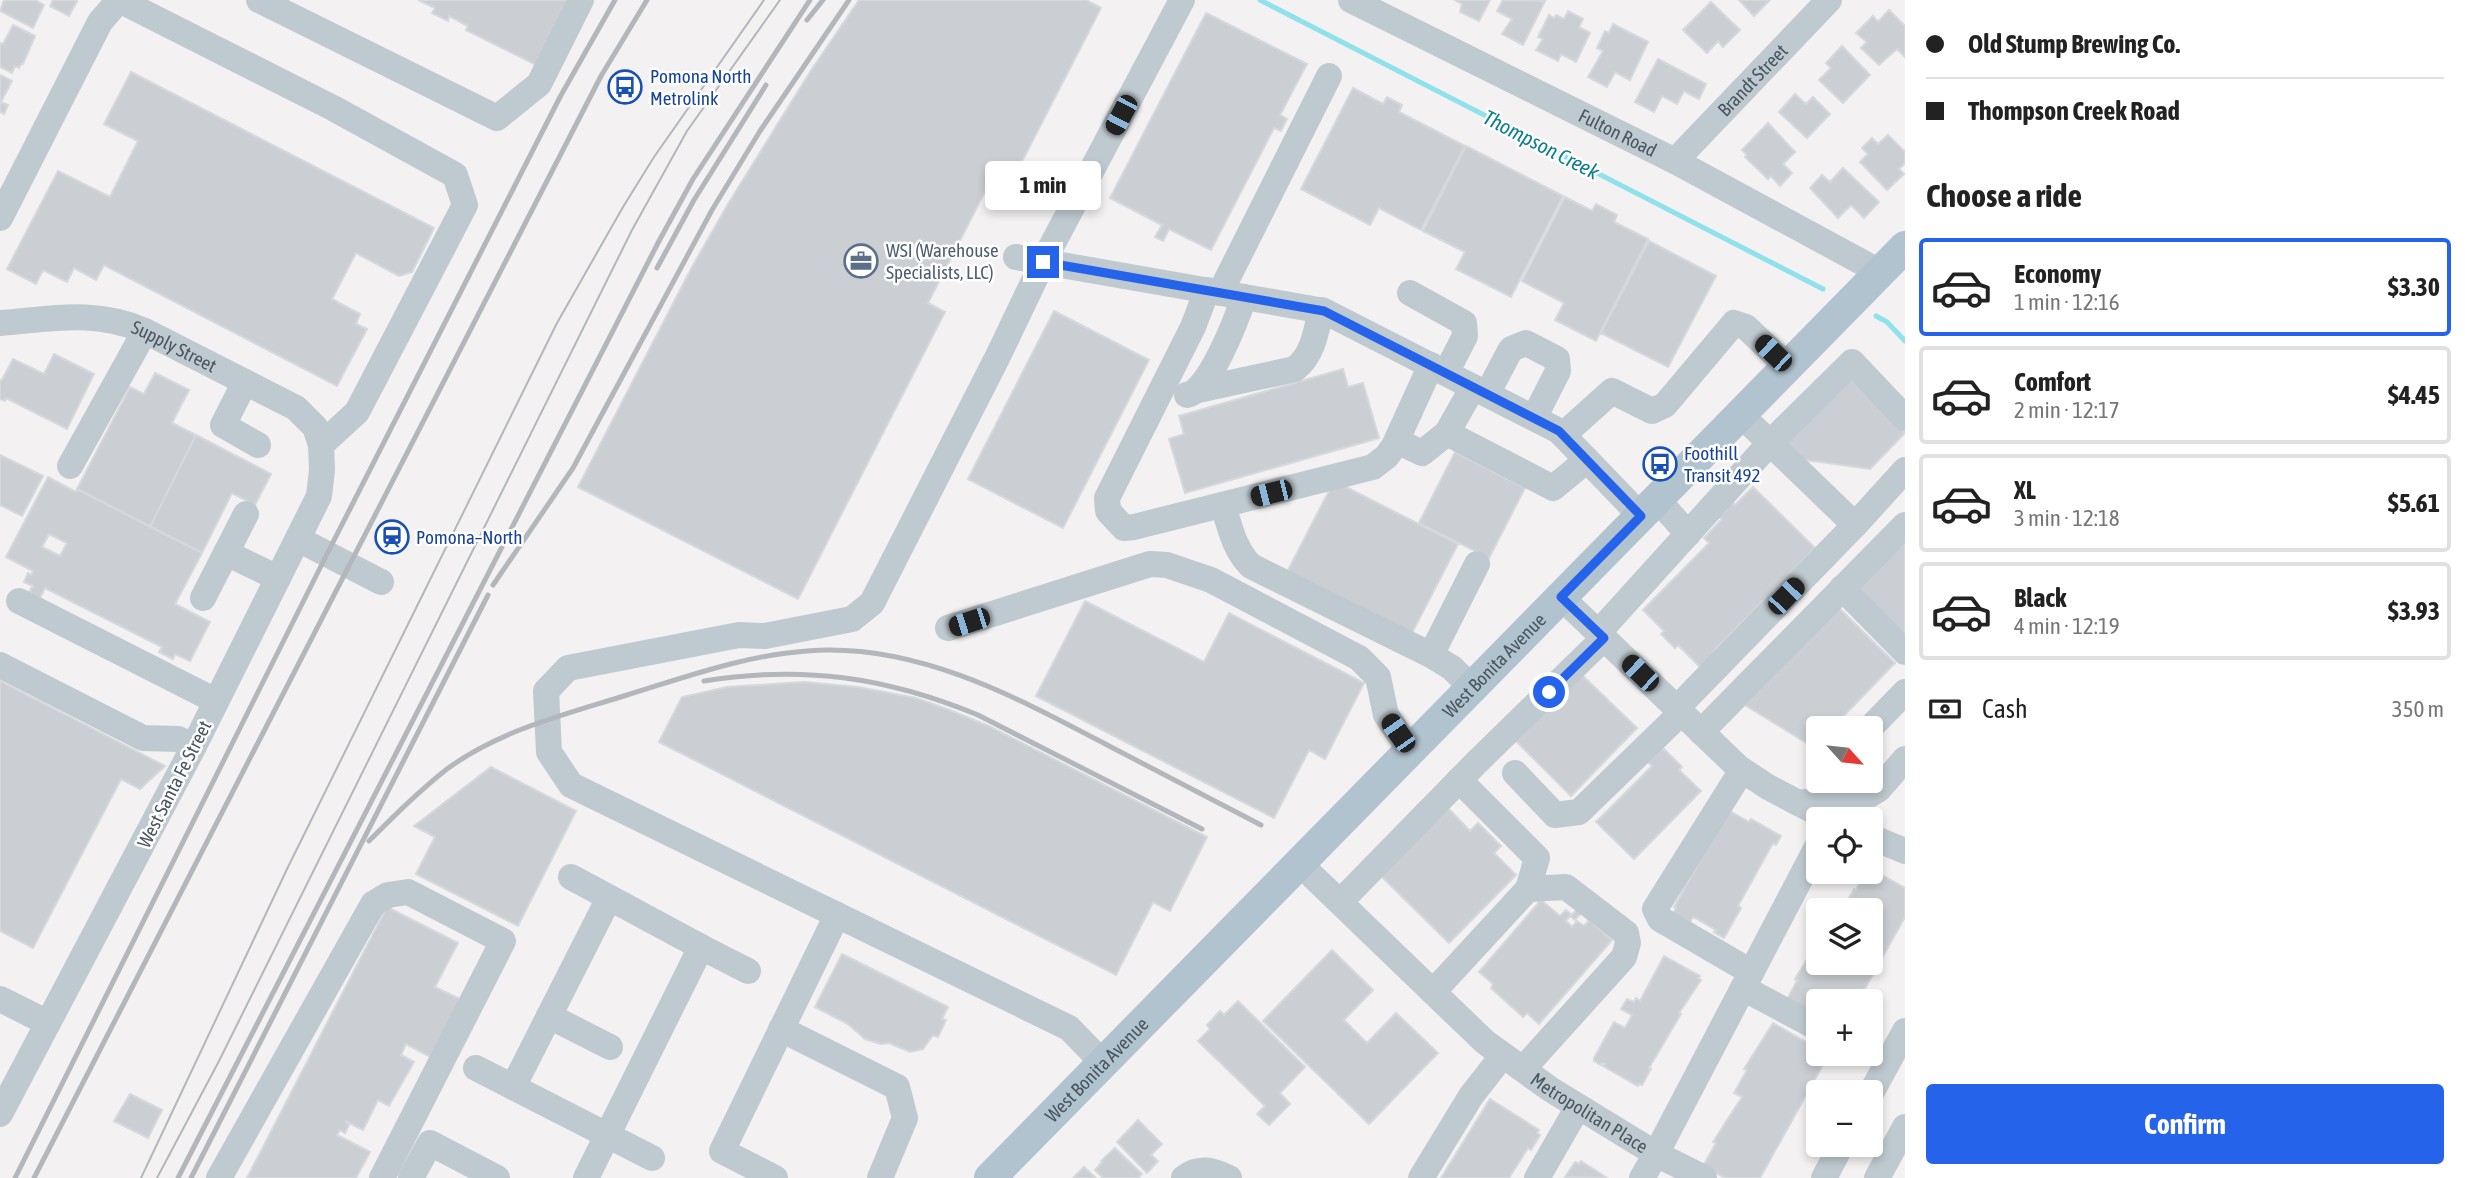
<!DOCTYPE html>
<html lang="en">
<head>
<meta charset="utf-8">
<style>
  body { margin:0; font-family:"Asap Condensed",sans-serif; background:#f2f2f2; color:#222; height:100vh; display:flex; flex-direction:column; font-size:26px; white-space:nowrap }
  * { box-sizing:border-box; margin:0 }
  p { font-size:23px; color:#767676 }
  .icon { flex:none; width:38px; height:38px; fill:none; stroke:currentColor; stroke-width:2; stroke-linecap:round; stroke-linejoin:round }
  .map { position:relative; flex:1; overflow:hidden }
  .drawer { display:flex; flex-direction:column; background:#fff; width:560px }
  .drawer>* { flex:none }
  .hud { display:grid; align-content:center; height:154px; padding:0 21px; background:#fff }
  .needle { width:46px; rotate:117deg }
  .tools { position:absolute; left:1806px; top:716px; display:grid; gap:14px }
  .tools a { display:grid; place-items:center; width:77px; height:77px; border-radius:7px; background:#fff; box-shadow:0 4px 10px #0003; font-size:35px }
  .end { position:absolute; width:32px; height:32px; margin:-16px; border:9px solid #2563eb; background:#fff; box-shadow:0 0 0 4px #fff }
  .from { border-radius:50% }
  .bubble { position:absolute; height:49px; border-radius:7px; background:#fff; box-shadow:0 4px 10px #0003; font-size:23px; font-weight:700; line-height:49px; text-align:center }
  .car { position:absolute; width:21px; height:42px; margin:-21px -10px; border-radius:9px; box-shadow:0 0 5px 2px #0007; background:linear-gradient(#222 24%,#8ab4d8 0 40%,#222 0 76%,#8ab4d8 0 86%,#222 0) }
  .hud b { display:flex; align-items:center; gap:24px; height:66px; font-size:26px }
  .hud b+b { border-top:2px solid #e0e0e0 }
  .hud i { width:18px; height:18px; background:#222 }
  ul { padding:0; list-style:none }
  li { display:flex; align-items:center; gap:21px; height:98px; margin:0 14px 10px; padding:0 7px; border:4px solid #e0e0e0; border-radius:7px }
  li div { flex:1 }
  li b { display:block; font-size:26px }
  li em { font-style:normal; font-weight:700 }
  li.selected { border-color:#2563eb }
  li>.icon { width:63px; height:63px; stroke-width:1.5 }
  h2 { padding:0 21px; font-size:32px; line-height:84px }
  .pay { display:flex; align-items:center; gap:18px; height:77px; padding:0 21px; font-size:26px }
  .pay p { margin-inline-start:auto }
  .cta { display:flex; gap:14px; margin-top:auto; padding:14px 21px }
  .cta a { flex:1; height:80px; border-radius:7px; background:#2563eb; color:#fff; font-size:28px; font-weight:700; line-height:80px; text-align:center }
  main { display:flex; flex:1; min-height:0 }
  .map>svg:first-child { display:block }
</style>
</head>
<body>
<main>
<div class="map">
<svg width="1905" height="1178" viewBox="0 0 1905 1178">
  <rect width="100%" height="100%" fill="#f3f1f1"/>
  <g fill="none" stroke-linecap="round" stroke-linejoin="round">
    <!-- stream -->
    <path stroke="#8fe1ec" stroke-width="5" d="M1260 0 1823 289
      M1876 316 1887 322 1905 341"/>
  </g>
  <!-- building -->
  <path fill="#cbcfd3" stroke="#d5d8dc" stroke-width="2" fill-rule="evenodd" d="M4 0H35L44 5 33 28 0 11Z
    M53 0H74L77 1 69 16 50 6Z
    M418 0H569L536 65 466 30 468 26 449 16 448 21 432 13 435 8Z
    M859 0H1086L1101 8 1014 177 997 168 928 303 945 312 798 599 578 487 692 267 728 204 810 72Z
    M1455 0H1490L1479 21 1460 12 1462 4Z
    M1503 0 1545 1 1523 45 1502 34 1512 19 1497 11Z
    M1739 0H1770L1754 16Z
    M1711 2 1740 30 1723 47 1718 41 1707 53 1683 30Z
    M1889 10 1905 26V57L1897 49 1879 65 1861 48 1867 42 1856 33 1873 16 1878 22Z
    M1568 11 1583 19 1579 27 1590 33 1576 62 1561 54 1558 61 1536 50 1543 39 1538 37 1549 15 1554 18 1556 15 1564 19Z
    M1206 13 1307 64 1280 115 1287 119 1281 131 1274 128 1211 250 1169 229 1163 241 1155 237 1162 225 1110 198Z
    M1613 24 1648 42 1630 80 1615 72 1607 87 1588 77 1603 51 1597 48 1605 31 1609 33Z
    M13 25 35 36 23 64H21L19 68 15 66 12 73 0 67V43L3 44Z
    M1842 46 1870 75 1843 103 1819 80 1831 68 1826 63Z
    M1658 59 1706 84 1699 99 1684 91 1677 104 1662 96 1654 112 1635 102Z
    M131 72 434 228 412 272 399 276 356 253 332 299 360 314 356 324 367 329 337 386 104 265 96 280 74 268 67 282 43 270 36 284 7 269 58 171 110 197 138 141 104 124Z
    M0 75 12 81 1 102 8 105 4 114 0 112Z
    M1353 88 1383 104 1387 97 1402 105 1399 112 1465 146 1421 230 1379 208 1370 225 1301 189Z
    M1795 94 1806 104 1813 97 1830 114 1807 138 1779 112Z
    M1768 123 1795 152 1783 164 1792 173 1780 186 1771 176 1768 179 1745 157 1747 155 1742 150Z
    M1888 135 1905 152V163L1899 169 1904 174 1887 190 1860 162 1868 154 1862 148 1872 138 1878 144Z
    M1466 146 1563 196 1511 297 1456 269 1465 252 1423 231Z
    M1843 168 1879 202 1864 218 1851 205 1838 218 1810 188 1822 175 1830 182Z
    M1565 197 1592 211 1596 204 1617 215 1614 222 1648 239 1596 341 1555 320 1564 303 1522 281Z
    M1649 241 1716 276 1668 367 1601 333Z
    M1054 311 1149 360 1063 528 968 479Z
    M54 354 94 374 67 429 6 398 5 401 0 399V380H2L13 359 44 374Z
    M1343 369 1348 387 1363 383 1379 438 1185 493 1169 439 1184 434 1179 416Z
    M155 373 189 390 172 423 196 435 150 527 77 489 130 387 144 394Z
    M1850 377 1905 433 1870 469 1799 459 1784 445Z
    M196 435 271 474 255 505 232 493 202 553 150 527Z
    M1455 452 1525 488 1489 558 1419 523Z
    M0 455 43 476 22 516 0 505Z
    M48 477 76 492 77 489 202 553 175 604 210 622 190 661 175 654 173 659 159 652 162 647 45 588 40 598 29 592 33 586 24 582 28 573 31 575 33 571 6 557ZM49 534 67 543 60 556 42 547Z
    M1342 485 1458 544 1410 637 1286 574 1330 489Z
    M1753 487 1815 548 1714 651 1719 656 1704 671 1678 645 1675 648 1661 634 1664 631 1643 610 1709 543 1704 538 1722 519 1719 517 1733 503 1735 505Z
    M1905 541V638L1856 591Z
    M1085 601 1204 662 1229 613 1364 683 1325 759 1309 750 1274 818 1036 696Z
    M1839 608 1895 663 1832 728H1818V742L1813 747 1745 705Z
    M1581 674 1637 728 1571 796 1516 741Z
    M0 681 165 766 140 789 121 779 33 948 0 931Z
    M804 682 858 687 916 698 947 709 989 726 1207 837 1170 911 1153 902 1116 975 659 742 682 697 727 687Z
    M1663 748 1682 767 1679 770 1701 791 1634 859 1596 822 1652 766 1648 762Z
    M491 767 576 811 518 926 416 874 435 837 414 826Z
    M1448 808 1470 831 1478 823 1501 846 1494 853 1516 875 1449 943 1381 876Z
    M1728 810 1749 822 1751 819 1781 836 1776 845 1773 843 1738 906 1741 908 1724 938 1714 932 1716 930 1693 917 1689 924 1672 915 1676 908 1674 907Z
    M1871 869 1905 888V917L1858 1001H1818V1021L1785 1003 1797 981 1795 979 1818 941V962H1871V910H1842L1854 889 1856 890 1866 872H1871Z
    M1541 900 1560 916 1566 910 1572 915 1580 905 1585 909 1575 920 1570 916 1566 921 1572 927 1577 921 1584 926 1589 920 1612 940 1539 1024 1527 1013 1523 1017 1491 988 1493 984 1479 972Z
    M387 907 458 943 435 987 464 1001 434 1059 406 1044 401 1055 414 1062 389 1106 378 1100 363 1130 345 1121 349 1125 345 1133 340 1130 337 1135 370 1152 356 1178H247Z
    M1332 950 1373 990 1344 1020 1367 1043 1396 1013 1438 1053 1369 1124 1263 1021Z
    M842 954 948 1007 942 1019 946 1020 938 1037 933 1035 923 1049 910 1052 889 1043 881 1044 865 1039 848 1024 815 1007Z
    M1664 956 1700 976 1698 978 1701 980 1679 1013 1681 1014 1649 1068 1651 1069 1642 1085 1639 1084 1638 1086 1603 1066 1605 1064 1602 1063 1601 1065 1594 1061V1058L1614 1022 1625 1028 1632 1015 1621 1009 1627 999 1634 1002 1636 998 1640 1001Z
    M1238 1001 1305 1067 1280 1093 1290 1104 1269 1125 1257 1114 1265 1106 1198 1041 1210 1029 1207 1025 1220 1011 1224 1015Z
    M1773 1023 1818 1049V1054H1829L1760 1178H1725L1703 1166 1716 1143 1713 1142 1742 1097 1734 1093 1747 1070 1744 1069Z
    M130 1094 162 1110 148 1138 114 1121Z
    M1490 1099 1539 1130 1537 1133 1540 1135 1531 1150 1528 1148 1509 1178H1441Z
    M1138 1120 1162 1144 1151 1155 1158 1161 1147 1173 1117 1142Z
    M1115 1148 1142 1174 1138 1178H1103L1095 1170 1102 1162 1101 1161Z
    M1581 1161 1607 1178 1565 1177 1575 1162 1579 1164Z
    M1084 1167 1096 1178H1073Z"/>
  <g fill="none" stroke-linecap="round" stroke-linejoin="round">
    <!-- minor -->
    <g stroke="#bfcad0" stroke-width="26">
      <path d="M259 0 497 118 539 84 581 0"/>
      <path id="s1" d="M1351 0 1675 161 1880 272"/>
      <path id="s2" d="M1675 161 1829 0"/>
      <path d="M0 218 100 22 119 0 333 108 455 175 465 205 357 412 321 445"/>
      <path d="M1016 257 1324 311 1559 431 1641 516"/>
      <path d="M1207 290 1193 327 1107 498 1108 511 1124 528 1134 527 1373 467 1387 456 1394 446 1431 365"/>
      <path d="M1220 293 1329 76"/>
      <path d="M1410 293 1464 323 1465 336 1446 373"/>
      <path id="s3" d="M0 323C52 319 96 309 145 331L296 408 315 427 321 445 322 470 319 496 194 746 0 1114"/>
      <path d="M245 382 223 425 258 445"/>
      <path d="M1473 387 1447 433 1553 488 1587 460"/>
      <path d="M1198 390 1295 369C1313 355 1316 332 1321 310"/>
      <path d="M1487 394 1511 349 1526 343 1557 359 1558 371 1534 418"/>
      <path d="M1187 395C1209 392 1237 318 1244 297"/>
      <path d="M1740 414 1855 525"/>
      <path d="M1563 435 1612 391 1652 411 1665 405 1734 323 1746 327 1787 366"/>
      <path d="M1397 441 1422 453 1447 433"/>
      <path d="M70 466 145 331"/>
      <path d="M1657 499 1688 534"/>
      <path d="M1223 505C1230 527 1234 549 1251 566L1431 655 1452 668 1472 688"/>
      <path d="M298 539 381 582"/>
      <path d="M226 553 278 578"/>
      <path d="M1842 588 1905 652"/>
      <path d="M1561 597 1739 768 1768 787 1829 819"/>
      <path d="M203 598 246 514"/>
      <path d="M19 601 216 701"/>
      <path d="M948 628 1150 564 1167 565 1211 580 1359 658 1378 677 1386 715 1410 750"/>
      <path d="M1598 633 1770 443 1852 362 1905 418"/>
      <path d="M1431 655 1477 564"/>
      <path d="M0 665 143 738 178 739 194 746"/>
      <path d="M1677 708 1855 525 1905 470"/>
      <path d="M1870 728 1905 692"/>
      <path d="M1701 732 1905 525"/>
      <path d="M1742 770 1655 909 1660 919 1751 972"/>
      <path d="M1515 773 1555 815 1579 812 1681 713"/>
      <path d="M1459 780 1537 858 1528 889 1566 887 1626 933 1628 943 1624 957 1523 1069"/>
      <path d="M1798 803 1869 795 1879 789 1905 759"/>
      <path d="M1871 837 1905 851"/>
      <path id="s4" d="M1300 864 1485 1042 1550 1089 1656 1154 1818 845"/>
      <path d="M571 877 701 947 586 1178"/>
      <path d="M609 898 513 1087 652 1158"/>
      <path d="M1340 902 1476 763 1604 638"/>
      <path d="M837 915 571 785 549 752 546 691 568 668 739 635 765 636 852 619 872 603 997 358 1043 262 1182 0"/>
      <path d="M701 947 748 971"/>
      <path d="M1743 988 1818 1028"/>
      <path d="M1433 992 1528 889"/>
      <path d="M0 999 48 1023"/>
      <path d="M549 1016 610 1047"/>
      <path d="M781 1029 897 1087 905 1118 880 1178"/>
      <path d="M476 1068 513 1087"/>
      <path d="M1871 1093 1905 1031"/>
      <path d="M219 1178 373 904 388 895 408 892 503 941 382 1178"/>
      <path d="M411 1178 430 1143 497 1178"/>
      <path d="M775 1178 722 1151 837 915 1069 1028 1103 1063"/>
      <path d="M1184 1178C1199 1166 1212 1170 1229 1178"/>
      <path d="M1421 1178 1471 1096 1503 1055"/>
      <path d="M1537 1178 1578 1107"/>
      <path d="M1642 1178 1656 1154 1704 1178"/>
      <path d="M1824 1178 1842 1144"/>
      <path d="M1877 1178 1905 1127"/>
    </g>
    <!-- major -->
    <path stroke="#b1c3cf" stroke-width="32" id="s5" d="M990 1178 1905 247"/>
    <!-- tram -->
    <path stroke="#b3b7bb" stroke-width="2" d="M141 1178 288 867 557 323 623 207 654 157 764 0
      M157 1178 219 1061 632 230 687 131 780 0"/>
    <!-- rail -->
    <path stroke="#b3b7bb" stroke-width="5" d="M807 20 823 0
      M657 268 694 200 766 85
      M493 585 573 468 712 210 760 131 849 0
      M704 681C802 665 886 677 978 715L1202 829
      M369 841C394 816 419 791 447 769 500 730 566 714 627 695 686 677 746 655 807 651 916 642 1018 698 1111 747 1161 773 1211 799 1261 825
      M15 1178 327 554 560 97 615 0
      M34 1178 601 76 647 0
      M178 1178 659 241 693 179 810 0
      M191 1178 488 595"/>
  </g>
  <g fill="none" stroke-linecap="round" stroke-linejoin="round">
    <!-- route -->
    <path stroke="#2563eb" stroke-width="9" d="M1043 262 1324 311 1559 431 1641 516 1561 597 1604 638 1549 692"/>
  </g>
  <!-- icons -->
  <defs>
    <symbol id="bus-ring" viewBox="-11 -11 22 22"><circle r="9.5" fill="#fff" stroke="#1a4fb4" stroke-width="1.5"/><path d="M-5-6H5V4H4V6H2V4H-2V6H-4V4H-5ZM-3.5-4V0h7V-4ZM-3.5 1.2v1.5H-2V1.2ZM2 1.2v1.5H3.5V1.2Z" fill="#1a4fb4"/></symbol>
    <symbol id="office-ring" viewBox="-11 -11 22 22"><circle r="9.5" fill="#fff" stroke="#5c6f8a" stroke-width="1.5"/><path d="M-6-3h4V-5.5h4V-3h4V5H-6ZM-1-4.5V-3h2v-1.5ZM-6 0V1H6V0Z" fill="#5c6f8a"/></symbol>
    <symbol id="station-ring" viewBox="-11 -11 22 22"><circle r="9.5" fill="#fff" stroke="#1a4fb4" stroke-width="1.5"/><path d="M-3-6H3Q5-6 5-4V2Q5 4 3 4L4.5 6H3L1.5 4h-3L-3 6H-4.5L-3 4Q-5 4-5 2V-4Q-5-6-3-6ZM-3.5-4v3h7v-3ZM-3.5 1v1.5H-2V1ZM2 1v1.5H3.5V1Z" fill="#1a4fb4"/></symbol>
  </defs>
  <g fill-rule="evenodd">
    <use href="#bus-ring" x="606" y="68" width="38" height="38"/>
    <use href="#office-ring" x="842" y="242" width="38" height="38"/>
    <use href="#bus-ring" x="1641" y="445" width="38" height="38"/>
    <use href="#station-ring" x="373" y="518" width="38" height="38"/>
  </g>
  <g text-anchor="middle" stroke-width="5" stroke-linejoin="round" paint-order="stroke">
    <!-- transit labels -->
    <g font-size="19" fill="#164399" stroke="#fff" text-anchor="start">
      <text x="650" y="83">Pomona North<tspan x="650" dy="22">Metrolink</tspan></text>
      <text x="1684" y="460">Foothill<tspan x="1684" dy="22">Transit 492</tspan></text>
      <text x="416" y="544">Pomona–North</text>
    </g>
    <!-- street labels -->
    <g font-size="19" fill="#49565f" stroke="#fff">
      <text dy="7" stroke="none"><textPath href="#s2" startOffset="112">Brandt Street</textPath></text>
      <text dy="7" stroke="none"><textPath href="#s1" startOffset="298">Fulton Road</textPath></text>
      <text dy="7" stroke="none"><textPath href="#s3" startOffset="180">Supply Street</textPath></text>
      <text dy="7" stroke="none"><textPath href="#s5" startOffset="719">West Bonita Avenue</textPath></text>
      <text transform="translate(174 784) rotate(-63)" y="7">West Santa Fe Street</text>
      <text dy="7" stroke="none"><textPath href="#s5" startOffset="152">West Bonita Avenue</textPath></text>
      <text dy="7" stroke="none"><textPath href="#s4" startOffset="383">Metropolitan Place</textPath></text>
    </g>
    <!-- service labels -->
    <g font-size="19" fill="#4e5e75" stroke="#fff" text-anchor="start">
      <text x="886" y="257">WSI (Warehouse<tspan x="886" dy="22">Specialists, LLC)</tspan></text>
    </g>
    <!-- water labels -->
    <g font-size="21" font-style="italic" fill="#0f7f8e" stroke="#fff">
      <text transform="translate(1541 145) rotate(27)" y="7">Thompson Creek</text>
    </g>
  </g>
</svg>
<div class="tools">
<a><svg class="needle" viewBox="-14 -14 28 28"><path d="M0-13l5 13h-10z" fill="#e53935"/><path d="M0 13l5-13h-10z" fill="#767676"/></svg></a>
<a><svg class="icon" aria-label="locate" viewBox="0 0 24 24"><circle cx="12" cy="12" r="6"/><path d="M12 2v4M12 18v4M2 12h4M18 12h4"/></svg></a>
<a><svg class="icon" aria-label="layers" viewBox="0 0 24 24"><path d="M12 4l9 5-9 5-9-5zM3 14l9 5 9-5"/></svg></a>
<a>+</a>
<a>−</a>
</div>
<i class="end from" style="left:1549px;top:692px"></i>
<i class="end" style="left:1043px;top:262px"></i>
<div class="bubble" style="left:985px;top:161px;width:116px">1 min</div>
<i class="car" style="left:1121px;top:115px;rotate:208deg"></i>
<i class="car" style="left:1773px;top:353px;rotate:314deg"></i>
<i class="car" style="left:1271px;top:493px;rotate:256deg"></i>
<i class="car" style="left:1786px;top:596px;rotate:44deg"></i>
<i class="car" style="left:969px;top:622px;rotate:252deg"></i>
<i class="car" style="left:1640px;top:673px;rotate:314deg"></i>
<i class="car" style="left:1398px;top:733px;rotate:325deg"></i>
</div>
<section class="drawer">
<div class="hud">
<b><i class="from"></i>Old Stump Brewing Co.</b>
<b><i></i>Thompson Creek Road</b>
</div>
<h2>Choose a ride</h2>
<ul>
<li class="selected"><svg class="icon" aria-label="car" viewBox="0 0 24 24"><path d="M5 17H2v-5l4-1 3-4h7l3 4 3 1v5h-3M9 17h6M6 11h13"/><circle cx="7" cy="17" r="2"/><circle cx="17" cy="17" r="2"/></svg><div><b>Economy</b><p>1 min · 12:16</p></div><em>$3.30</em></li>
<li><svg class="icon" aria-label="car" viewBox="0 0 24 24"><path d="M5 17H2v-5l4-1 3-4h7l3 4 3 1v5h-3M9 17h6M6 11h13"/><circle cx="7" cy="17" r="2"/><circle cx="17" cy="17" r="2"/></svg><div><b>Comfort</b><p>2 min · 12:17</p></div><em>$4.45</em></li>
<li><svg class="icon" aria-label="car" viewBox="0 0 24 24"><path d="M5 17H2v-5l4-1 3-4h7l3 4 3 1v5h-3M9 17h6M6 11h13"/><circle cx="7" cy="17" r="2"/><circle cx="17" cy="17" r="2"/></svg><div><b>XL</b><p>3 min · 12:18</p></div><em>$5.61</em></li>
<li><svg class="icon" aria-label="car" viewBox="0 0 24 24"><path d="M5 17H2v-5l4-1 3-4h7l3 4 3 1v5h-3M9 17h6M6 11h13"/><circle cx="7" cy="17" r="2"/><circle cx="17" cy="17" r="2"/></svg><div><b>Black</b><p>4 min · 12:19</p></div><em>$3.93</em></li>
</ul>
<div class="pay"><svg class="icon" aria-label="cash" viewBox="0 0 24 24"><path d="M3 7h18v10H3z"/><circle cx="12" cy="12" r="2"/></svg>Cash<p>350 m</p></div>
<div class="cta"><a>Confirm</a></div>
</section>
</main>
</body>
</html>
